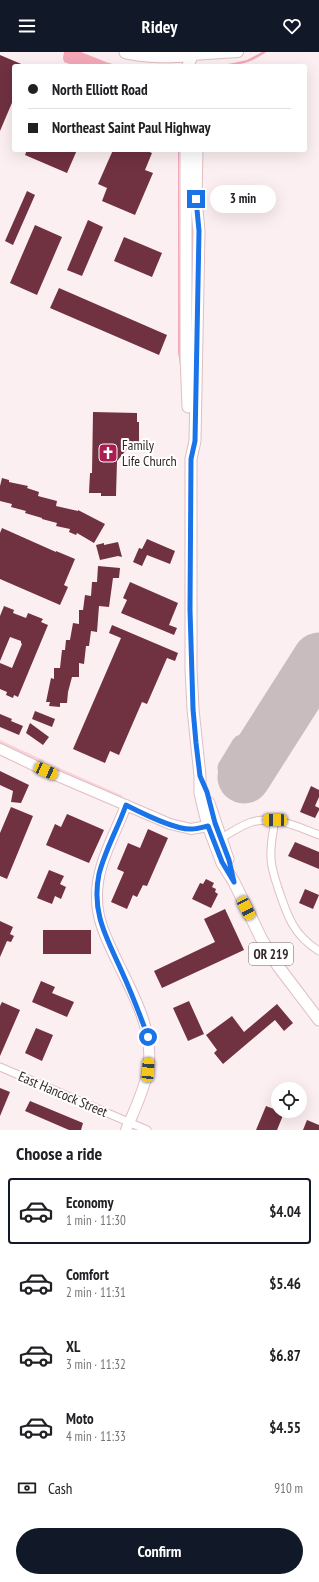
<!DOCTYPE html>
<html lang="en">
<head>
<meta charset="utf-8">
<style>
  body { margin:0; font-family:"PT Sans Narrow",sans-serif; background:#f2f2f2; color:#202124; height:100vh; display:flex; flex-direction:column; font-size:15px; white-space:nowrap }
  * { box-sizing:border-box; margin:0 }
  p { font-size:13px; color:#757577 }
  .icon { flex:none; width:22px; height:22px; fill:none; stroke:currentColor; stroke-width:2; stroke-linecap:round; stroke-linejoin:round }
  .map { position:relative; height:1078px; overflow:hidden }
  .panel { display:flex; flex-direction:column; background:#fff; flex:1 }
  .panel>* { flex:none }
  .banner { position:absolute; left:12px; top:12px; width:295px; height:88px; border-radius:4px; box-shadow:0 4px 16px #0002; display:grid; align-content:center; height:88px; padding:0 16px; background:#fff }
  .fabs { position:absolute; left:271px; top:1030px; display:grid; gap:8px }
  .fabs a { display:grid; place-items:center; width:36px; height:36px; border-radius:50%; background:#fff; box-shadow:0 4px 16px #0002; font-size:20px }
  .end { position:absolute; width:18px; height:18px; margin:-9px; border:5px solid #1a73e8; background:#fff; box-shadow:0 0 0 2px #fff }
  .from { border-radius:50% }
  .bubble { position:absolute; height:28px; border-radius:14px; background:#fff; box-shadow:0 4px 16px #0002; font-size:13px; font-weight:600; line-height:28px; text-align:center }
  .car { position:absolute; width:12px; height:24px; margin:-12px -6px; border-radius:5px; box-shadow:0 0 3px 1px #0007; background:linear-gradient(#f5c518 24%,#345 0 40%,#f5c518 0 76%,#345 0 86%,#f5c518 0) }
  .banner b { display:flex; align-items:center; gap:14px; height:38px; font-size:15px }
  .banner b+b { border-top:1px solid #e0e0e0 }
  .banner i { width:10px; height:10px; background:#202124 }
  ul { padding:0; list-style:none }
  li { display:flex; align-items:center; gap:12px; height:66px; margin:0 8px 6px; padding:0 8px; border:2px solid transparent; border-radius:4px }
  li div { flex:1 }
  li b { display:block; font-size:15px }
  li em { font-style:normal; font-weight:600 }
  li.current { border-color:#111827 }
  li>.icon { width:36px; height:36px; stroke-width:1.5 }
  h2 { padding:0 16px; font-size:18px; line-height:48px }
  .pay { display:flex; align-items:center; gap:10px; height:44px; padding:0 16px; font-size:15px }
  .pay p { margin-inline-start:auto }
  .action { display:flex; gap:8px; margin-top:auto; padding:8px 16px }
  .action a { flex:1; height:46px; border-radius:24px; background:#111827; color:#fff; font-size:16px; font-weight:600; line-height:46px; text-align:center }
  header { display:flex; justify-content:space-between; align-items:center; height:52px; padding:0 16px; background:#111827; color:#fff; font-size:18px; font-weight:600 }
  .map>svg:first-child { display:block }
</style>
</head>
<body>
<header><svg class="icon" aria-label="menu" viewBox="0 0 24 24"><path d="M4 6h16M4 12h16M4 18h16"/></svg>Ridey<svg class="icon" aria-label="heart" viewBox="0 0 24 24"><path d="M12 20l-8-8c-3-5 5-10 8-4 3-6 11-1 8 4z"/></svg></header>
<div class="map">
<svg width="319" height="1078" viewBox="0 0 319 1078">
  <rect width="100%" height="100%" fill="#fceff1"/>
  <!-- green -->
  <path fill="#fbd1d8" d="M0 688 45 709 40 710 0 691Z
    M57 715 123 744 121 745 58 718Z"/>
  <!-- water -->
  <path fill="#f4a8b8" d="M64 0H81L106 10 119 14H75L64 10 63 6Z
    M262 0H266C252 11 236 14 219 14L247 8Z
    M178 98H179L180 313 178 300Z"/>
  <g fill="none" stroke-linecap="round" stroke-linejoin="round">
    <!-- taxiway -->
    <path stroke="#c8bcbe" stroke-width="21" d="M244 725H237L230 721 228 716 242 693 250 691 265 692"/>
    <!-- runway -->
    <path stroke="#c8bcbe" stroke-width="53" d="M244 725 319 607"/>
  </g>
  <!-- building -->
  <path fill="#703141" d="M0 3 26 14H14V46L0 79Z
    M27 98H77L67 121 25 103Z
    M113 98H145L152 101 145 118 153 121 135 163 102 149 107 136 98 132Z
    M27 139 35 143 13 193 5 189Z
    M88 168 103 175 82 224 67 218Z
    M35 173 62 185 37 243 10 231Z
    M124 185 162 201 152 225 114 209Z
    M59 236 167 283 159 303 50 256Z
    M93 360 137 361V370H139V397L128 396 117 409 116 444H101V441H89L90 421H92Z
    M2 426 9 428V430L28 434 27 436 39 440 38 444 57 449 56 454 78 459V458L105 472 94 491 77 481 76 483 69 480 70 477 56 474 57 471 42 467V466L25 461 26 459 11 455 12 452 0 449V434Z
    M2 476 56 500V499L75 507 64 533 68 535 60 553 0 527V481Z
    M147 487 175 499 170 512 147 503 142 514 133 510 139 496 142 497Z
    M118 490 122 505 118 504 100 508 96 493 104 491V493Z
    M98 514 120 516 119 526H113L109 555 99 554 97 580 91 579 89 594H86L84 612 79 611V625H72L68 640 67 651H60V655L49 654 50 650H46L51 626 54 627V616H60L62 598H65L66 588H70L73 571 79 572V558H83L85 543 91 544 92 530H97Z
    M130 530 178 551 169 573 177 576 174 583 121 561 127 548 123 546Z
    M4 554 14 558 13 561 26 566 28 561 43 567 41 570 48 573 18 645 14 643 13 646 6 643 7 640 0 637V611L12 616 22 592 21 591V589L10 585 0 609V564Z
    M112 573 178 601 175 609 167 606 147 652 142 650 119 703 110 699 105 711 73 697 121 586 109 581Z
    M35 659 55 667 52 675 32 667Z
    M0 662 12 667 11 669 23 674 19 683 0 675Z
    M30 671 49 685 43 693 26 681Z
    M0 719 29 733 21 751 11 750 13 739 0 733Z
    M311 734 319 738V745L315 754 319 756V758L315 766 300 760Z
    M11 755 33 764 7 827 0 824V781Z
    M67 762 104 778 89 811 46 793 55 772 61 775Z
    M148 777 168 786 147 834 143 833 137 845 133 843 127 857 111 850 124 820 117 817 128 791 140 796Z
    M295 790 319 800V817L288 804Z
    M49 818 64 824 60 832 66 835 61 847 55 844 52 852 37 846Z
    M206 827 214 831 212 835 216 837 215 840 218 842 211 856 192 847 200 831 203 832Z
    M305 837 319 843 313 857 299 851Z
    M225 857 244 898 162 936 154 919 215 890 204 867Z
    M0 869 13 875 10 882 14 884 11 890 7 889 0 905Z
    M43 878H91V902H43Z
    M41 929 55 935 52 941 74 950 67 965 32 950Z
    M189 949 204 982 188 989 173 956Z
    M2 950 20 958 0 1004V954Z
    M277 952 293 971 284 979 275 968 223 1012 214 1001 217 998 206 983 232 964 244 980Z
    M36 976 53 983 42 1009 25 1001Z
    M0 1036 10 1040 0 1064Z
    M30 1049 83 1071 81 1078H69L25 1059Z
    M266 1054 284 1061 277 1078H256Z
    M307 1068 319 1073V1078H303Z"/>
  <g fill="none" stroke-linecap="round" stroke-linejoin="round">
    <defs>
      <path id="street" d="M275 768C273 781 270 793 271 806 271 816 275 826 278 836 287 863 293 883 319 899
        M221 786C231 781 241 773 252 770 275 763 298 775 319 783
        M0 1015 147 1078"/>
      <path id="secondary" d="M192 3 238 0
        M0 697 46 719 170 772 191 777 208 774
        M126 1078C134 1059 144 1039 148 1018 155 980 133 942 117 909 107 888 97 869 97 846 96 813 115 783 126 753"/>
      <path id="primary" d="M188 14 192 3
        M186 98V304L188 355
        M197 98 196 147 199 179 195 389 191 407V617L193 657 200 724V741L204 758 208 774 222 811 234 830 261 886 278 914 319 968
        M209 751 228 807"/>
      <path id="highway" d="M126 0C148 5 170 4 192 3V0"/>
    </defs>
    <!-- street casing -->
    <use href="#street" stroke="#debfc4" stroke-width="9"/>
    <!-- secondary casing -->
    <use href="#secondary" stroke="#debfc4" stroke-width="12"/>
    <!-- primary casing -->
    <use href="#primary" stroke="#debfc4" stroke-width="13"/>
    <!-- highway casing -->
    <use href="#highway" stroke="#debfc4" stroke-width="15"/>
    <!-- street -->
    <use href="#street" stroke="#fff" stroke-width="7"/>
    <!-- secondary -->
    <use href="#secondary" stroke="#fff" stroke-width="10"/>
    <!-- primary -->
    <use href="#primary" stroke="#fff" stroke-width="11"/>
    <!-- highway -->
    <use href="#highway" stroke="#fff" stroke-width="13"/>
  </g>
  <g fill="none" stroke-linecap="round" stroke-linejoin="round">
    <!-- route -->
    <path stroke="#1a73e8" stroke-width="5" d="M148 985C140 963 132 942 122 920 107 886 91 861 99 822 105 798 118 776 126 753 142 761 175 778 192 777 198 777 203 775 208 774L222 810 234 830 229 808 215 771 207 740 200 724 196 691 193 657 190 558 191 407 195 389 199 179 196 147"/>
  </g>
  <!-- icons -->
  <defs>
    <symbol id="church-square" viewBox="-11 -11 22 22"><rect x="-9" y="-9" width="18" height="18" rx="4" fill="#ad1c51" stroke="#fff"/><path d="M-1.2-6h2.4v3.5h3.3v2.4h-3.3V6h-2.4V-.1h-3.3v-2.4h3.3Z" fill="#fff"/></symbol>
  </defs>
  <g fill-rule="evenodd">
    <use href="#church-square" x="97" y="390" width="22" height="22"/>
  </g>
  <g text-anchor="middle" stroke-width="4" stroke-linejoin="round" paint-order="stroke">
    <!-- shield labels -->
    <rect fill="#fff" stroke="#706869" stroke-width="1" x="249" y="891" width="44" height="22" rx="3"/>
    <g font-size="13" font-weight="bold" fill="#332729">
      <text x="271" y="907">OR 219</text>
    </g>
    <!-- poi labels -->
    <g font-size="14" fill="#332729" stroke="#fff" text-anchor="start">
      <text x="122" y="398">Family<tspan x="122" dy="16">Life Church</tspan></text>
    </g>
    <!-- street labels -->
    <g font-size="14" fill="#332729" stroke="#fff">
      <text transform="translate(63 1042) rotate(23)" y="5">East Hancock Street</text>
    </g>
  </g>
</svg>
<div class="fabs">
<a><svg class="icon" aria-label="locate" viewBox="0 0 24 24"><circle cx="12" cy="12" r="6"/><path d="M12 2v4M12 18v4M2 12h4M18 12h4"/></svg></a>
</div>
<i class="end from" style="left:148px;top:985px"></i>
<i class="end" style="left:196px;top:147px"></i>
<div class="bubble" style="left:210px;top:133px;width:66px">3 min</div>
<i class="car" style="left:46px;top:719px;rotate:114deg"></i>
<i class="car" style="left:275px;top:768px;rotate:271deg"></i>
<i class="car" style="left:246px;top:856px;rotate:153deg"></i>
<i class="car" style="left:148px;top:1018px;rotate:4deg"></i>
<div class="banner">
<b><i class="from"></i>North Elliott Road</b>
<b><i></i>Northeast Saint Paul Highway</b>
</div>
</div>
<section class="panel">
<h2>Choose a ride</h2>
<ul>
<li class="current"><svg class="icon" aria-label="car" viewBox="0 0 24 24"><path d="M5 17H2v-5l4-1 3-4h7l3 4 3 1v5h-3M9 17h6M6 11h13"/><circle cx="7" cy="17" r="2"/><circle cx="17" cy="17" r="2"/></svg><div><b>Economy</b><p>1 min · 11:30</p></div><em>$4.04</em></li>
<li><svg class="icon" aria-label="car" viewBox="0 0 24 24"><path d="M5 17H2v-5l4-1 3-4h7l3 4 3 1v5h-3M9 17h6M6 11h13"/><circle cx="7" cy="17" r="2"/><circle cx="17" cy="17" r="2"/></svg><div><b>Comfort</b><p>2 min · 11:31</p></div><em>$5.46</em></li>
<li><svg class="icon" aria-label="car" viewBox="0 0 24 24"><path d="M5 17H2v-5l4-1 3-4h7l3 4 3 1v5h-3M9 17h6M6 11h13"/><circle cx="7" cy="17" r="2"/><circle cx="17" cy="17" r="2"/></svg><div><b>XL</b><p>3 min · 11:32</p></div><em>$6.87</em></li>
<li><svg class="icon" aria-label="car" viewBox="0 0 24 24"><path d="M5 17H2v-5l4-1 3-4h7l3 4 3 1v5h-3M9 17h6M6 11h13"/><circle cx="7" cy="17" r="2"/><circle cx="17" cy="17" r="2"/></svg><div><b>Moto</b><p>4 min · 11:33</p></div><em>$4.55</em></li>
</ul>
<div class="pay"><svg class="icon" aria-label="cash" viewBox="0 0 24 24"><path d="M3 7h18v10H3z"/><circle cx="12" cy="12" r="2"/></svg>Cash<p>910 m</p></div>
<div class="action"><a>Confirm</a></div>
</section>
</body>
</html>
